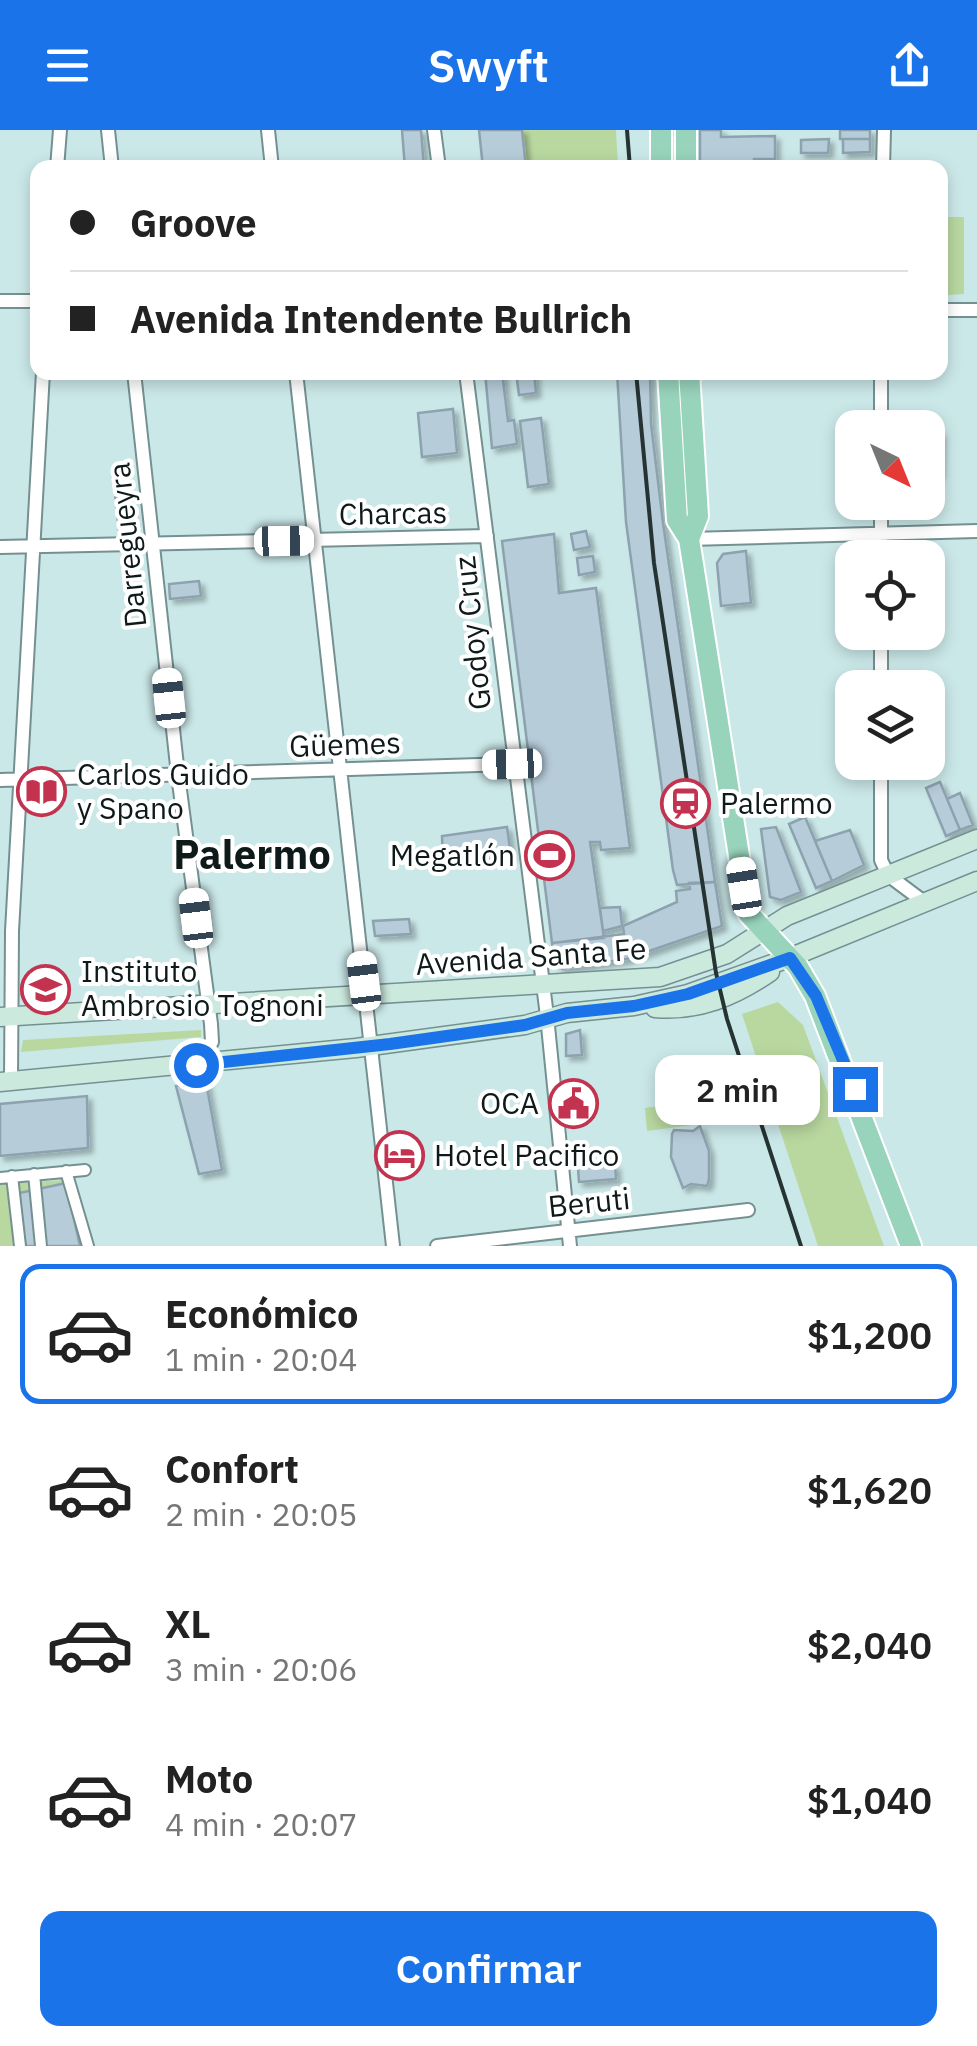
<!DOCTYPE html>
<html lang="es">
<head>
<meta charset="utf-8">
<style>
  body { margin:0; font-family:"IBM Plex Sans",sans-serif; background:#f6f6f6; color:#222; height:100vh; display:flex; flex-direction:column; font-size:38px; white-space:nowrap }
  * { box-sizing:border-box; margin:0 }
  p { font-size:32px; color:#767676 }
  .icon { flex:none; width:55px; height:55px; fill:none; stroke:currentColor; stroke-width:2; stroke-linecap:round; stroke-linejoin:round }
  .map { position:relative; height:1116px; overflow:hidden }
  .sheet { display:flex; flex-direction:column; background:#fff; flex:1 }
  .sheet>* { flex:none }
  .guide { position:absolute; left:30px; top:30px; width:918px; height:220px; border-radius:20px; box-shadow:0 5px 15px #0003; display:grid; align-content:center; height:220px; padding:0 40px; background:#fff }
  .needle { width:65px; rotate:137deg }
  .controls { position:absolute; left:835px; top:280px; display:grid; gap:20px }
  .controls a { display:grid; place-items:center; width:110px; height:110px; border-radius:20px; background:#fff; box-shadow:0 5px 15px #0003; font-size:50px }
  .end { position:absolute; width:45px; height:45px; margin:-22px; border:12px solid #1a73e8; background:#fff; box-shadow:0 0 0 5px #fff }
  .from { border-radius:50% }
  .bubble { position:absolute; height:70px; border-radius:20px; background:#fff; box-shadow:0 5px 15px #0003; font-size:32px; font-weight:600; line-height:70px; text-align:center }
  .car { position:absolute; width:30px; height:60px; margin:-30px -15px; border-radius:12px; box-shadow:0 0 8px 2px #0007; background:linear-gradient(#fff 24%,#345 0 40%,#fff 0 76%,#345 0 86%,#fff 0) }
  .guide b { display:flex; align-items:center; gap:35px; height:95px; font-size:38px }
  .guide b+b { border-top:2px solid #e0e0e0 }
  .guide i { width:25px; height:25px; background:#222 }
  ul { padding:18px 0 0; list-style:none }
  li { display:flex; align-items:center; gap:30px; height:140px; margin:0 20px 15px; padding:0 20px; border:5px solid transparent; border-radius:20px }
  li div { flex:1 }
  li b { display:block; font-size:38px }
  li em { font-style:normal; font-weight:600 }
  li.active { border-color:#1a73e8 }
  li>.icon { width:90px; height:90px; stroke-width:1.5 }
  .primary-button { display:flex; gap:20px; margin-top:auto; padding:20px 40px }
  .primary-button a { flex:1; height:115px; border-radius:20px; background:#1a73e8; color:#fff; font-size:40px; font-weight:600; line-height:115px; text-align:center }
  header { display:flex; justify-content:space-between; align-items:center; height:130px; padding:0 40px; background:#1a73e8; color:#fff; font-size:45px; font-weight:600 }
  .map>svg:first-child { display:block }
</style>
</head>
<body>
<header><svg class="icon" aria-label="menu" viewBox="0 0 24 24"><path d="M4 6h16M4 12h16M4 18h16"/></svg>Swyft<svg class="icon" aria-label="share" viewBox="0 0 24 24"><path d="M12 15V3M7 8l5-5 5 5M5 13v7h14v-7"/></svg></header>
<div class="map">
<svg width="977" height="1116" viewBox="0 0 977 1116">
  <defs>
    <filter id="shadow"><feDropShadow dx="4.5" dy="4.5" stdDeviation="2.5" flood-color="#0004"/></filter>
  </defs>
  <rect width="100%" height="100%" fill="#cbe8e9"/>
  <!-- green -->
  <path fill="#b9d8a0" d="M522 0H616L618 37H526Z
    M948 87H964V164L948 165Z
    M778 872 803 895 884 1116H818L742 884Z
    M201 900V907L21 922 23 910Z
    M697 971 700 994 647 1001 645 978Z
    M65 1050 84 1116H0V1054Z"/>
  <!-- building -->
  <path fill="#b6ccd9" stroke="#8da2af" stroke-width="2.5" filter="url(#shadow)" d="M402 0H421L424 38H405Z
    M479 0H522L526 38H483Z
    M700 0H721V7L775 6V29H754L753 38H700Z
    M840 0H870V9H840Z
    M829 9 828 23H801V10Z
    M843 9H870V22L843 23Z
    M485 242H502L508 291 514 290 517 314 492 318Z
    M516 242H534L536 263 519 265Z
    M617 242H650L651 294 663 393 715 752 677 755 673 740 626 392Z
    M453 279 457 323 422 327 418 283Z
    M541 288 549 354 528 357 520 291Z
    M928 303H940L939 344H928Z
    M129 363 133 400 119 401 115 364Z
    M586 401 590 417 574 420 571 404Z
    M554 404 559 463 596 458 630 718 601 720 600 712H590L604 808 552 813 502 411Z
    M746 421 751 473 721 476 717 433 723 424Z
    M593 426 595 442 579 445 577 428Z
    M199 451 201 466 170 469 169 454Z
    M940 652 960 700 946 706 926 658Z
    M960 663 973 695 960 700 947 669Z
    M805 687 832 751 816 758 789 694Z
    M507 697 511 726 443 731 442 706Z
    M776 697 801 762 781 770 770 767 761 699Z
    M850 700 864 735 832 751 815 711Z
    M715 752 722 796 626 829 562 839 554 831 552 813 624 804 623 796 677 772 676 761 690 759 689 753Z
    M620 777 622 796 603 801 600 778Z
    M409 789 411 804 375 806 373 791Z
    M580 900 582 925 566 926V904Z
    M206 952 222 1040 199 1044 176 956Z
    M87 966 88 1018 0 1026V974Z
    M700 996 709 1021V1049L707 1056 691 1054 683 1058 671 1027 672 1004 674 1000 693 1001Z
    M615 1035 616 1049 579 1052 578 1038Z
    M66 1053 80 1116H26L15 1064Z"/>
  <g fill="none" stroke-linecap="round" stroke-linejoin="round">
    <defs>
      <path id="pedestrian" d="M66 1041 88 1116
        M34 1044 41 1116
        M12 1046 20 1116
        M0 1048 85 1040"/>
      <path id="minor" d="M108 0 112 38
        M268 0 272 38
        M434 0 439 38
        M57 38 60 0
        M883 38 884 0
        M0 171H38
        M940 180H977
        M134 242 178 645 211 894 212 912 197 933
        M296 242 393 1116
        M466 242 547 886 570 1116
        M881 298V242
        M689 409 977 401
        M0 417 487 406
        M881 428V372
        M881 502V558
        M881 632V730L888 745 924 772
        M0 650 513 634
        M11 951 12 801 43 242
        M437 1116 748 1080"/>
      <path id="secondary" d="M655 878C698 882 735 866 770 842
        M0 887 660 847 727 824 787 786 977 709
        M0 952 356 918 525 895 567 883 634 876 688 864 789 828 977 751"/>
      <path id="primary" d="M661 0V38
        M686 38V0
        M668 242 677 390 689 409 748 783 798 837 815 866 911 1116
        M689 409 698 386 689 242"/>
    </defs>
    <!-- pedestrian casing -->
    <use href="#pedestrian" stroke="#759091" stroke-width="14"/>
    <!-- minor casing -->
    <use href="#minor" stroke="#759091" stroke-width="16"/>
    <!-- secondary casing -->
    <use href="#secondary" stroke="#759091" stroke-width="21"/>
    <!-- primary casing -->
    <use href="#primary" stroke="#fff" stroke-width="24"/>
    <!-- pedestrian -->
    <use href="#pedestrian" stroke="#fff" stroke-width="10"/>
    <!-- minor -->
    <use href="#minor" stroke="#fff" stroke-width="12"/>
    <!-- secondary -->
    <use href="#secondary" stroke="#cce9de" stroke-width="18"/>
    <!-- primary -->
    <use href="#primary" stroke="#98d3bc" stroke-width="20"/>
    <!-- rail -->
    <path stroke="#263333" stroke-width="4" d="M627 0 630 38
      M636 242 654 433 716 843 727 889 801 1116"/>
  </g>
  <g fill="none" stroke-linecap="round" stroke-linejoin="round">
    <!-- route -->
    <path stroke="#1a73e8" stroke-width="12" d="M196 935 390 914 525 895 567 883 634 876 688 864 790 828 816 866 855 959"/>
  </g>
  <!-- icons -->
  <defs>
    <symbol id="library-ring" viewBox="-11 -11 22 22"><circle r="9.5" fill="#fff" stroke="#c3324f" stroke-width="1.5"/><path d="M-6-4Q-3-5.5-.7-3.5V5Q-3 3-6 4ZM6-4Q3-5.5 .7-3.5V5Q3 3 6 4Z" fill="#c3324f"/></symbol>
    <symbol id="station-ring" viewBox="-11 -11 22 22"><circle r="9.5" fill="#fff" stroke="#c3324f" stroke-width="1.5"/><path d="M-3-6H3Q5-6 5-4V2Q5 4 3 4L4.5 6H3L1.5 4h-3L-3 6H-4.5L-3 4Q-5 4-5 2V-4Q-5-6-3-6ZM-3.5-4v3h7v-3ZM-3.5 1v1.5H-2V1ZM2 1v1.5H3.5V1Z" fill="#c3324f"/></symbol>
    <symbol id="stadium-ring" viewBox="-11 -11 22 22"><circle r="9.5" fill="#fff" stroke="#c3324f" stroke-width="1.5"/><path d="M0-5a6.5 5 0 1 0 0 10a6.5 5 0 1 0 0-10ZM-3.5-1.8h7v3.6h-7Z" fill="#c3324f"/></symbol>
    <symbol id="school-ring" viewBox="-11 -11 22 22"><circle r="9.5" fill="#fff" stroke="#c3324f" stroke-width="1.5"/><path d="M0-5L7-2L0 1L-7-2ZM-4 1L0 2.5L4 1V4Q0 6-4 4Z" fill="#c3324f"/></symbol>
    <symbol id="civic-ring" viewBox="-11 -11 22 22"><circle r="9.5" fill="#fff" stroke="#c3324f" stroke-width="1.5"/><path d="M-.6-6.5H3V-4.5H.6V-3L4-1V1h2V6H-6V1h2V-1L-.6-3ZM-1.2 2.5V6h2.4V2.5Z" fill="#c3324f"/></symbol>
    <symbol id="hotel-ring" viewBox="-11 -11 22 22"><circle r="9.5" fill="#fff" stroke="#c3324f" stroke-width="1.5"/><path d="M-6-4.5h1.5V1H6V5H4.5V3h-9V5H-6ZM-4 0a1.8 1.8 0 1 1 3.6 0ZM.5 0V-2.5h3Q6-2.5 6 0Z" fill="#c3324f"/></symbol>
  </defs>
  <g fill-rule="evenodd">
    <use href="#library-ring" x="14" y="634" width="55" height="55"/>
    <use href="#station-ring" x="658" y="646" width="55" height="55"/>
    <use href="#stadium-ring" x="522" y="698" width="55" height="55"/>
    <use href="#school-ring" x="18" y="832" width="55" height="55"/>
    <use href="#civic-ring" x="546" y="946" width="55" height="55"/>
    <use href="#hotel-ring" x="372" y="998" width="55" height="55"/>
  </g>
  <g text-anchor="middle" stroke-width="8" stroke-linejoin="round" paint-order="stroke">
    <!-- street labels -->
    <g font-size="30" fill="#0e1919" stroke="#fff">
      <text transform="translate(393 384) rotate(-1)" y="10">Charcas</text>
      <text transform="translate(128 415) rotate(-96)" y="10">Darregueyra</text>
      <text transform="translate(473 503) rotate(-96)" y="10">Godoy Cruz</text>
      <text transform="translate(345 615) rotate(-2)" y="10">Güemes</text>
      <text transform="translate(531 827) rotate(-4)" y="10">Avenida Santa Fe</text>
      <text transform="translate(589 1073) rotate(-6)" y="10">Beruti</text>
    </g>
    <!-- poi labels -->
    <g font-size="30" fill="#0e1919" stroke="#fff" text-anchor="start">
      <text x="77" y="655">Carlos Guido<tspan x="77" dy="34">y Spano</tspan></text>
      <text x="720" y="684">Palermo</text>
      <text x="515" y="736" text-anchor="end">Megatlón</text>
      <text x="81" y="852">Instituto<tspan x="81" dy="34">Ambrosio Tognoni</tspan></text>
      <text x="539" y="984" text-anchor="end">OCA</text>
      <text x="434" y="1036">Hotel Pacifico</text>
    </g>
    <!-- district labels -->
    <g font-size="40" font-weight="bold" fill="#0e1919" stroke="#fff">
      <text x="252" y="739">Palermo</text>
    </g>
  </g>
</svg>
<div class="controls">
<a><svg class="needle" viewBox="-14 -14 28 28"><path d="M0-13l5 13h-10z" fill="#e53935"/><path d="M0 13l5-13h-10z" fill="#767676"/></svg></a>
<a><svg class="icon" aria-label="locate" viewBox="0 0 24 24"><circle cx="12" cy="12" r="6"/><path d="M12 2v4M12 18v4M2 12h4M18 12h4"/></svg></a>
<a><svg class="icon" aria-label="layers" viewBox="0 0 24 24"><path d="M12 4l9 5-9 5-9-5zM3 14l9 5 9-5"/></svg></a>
</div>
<i class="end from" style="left:196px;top:935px"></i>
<i class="end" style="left:855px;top:959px"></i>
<div class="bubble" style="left:655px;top:925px;width:165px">2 min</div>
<i class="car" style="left:284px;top:411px;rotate:89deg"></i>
<i class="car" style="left:169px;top:568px;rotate:354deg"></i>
<i class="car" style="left:512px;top:634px;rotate:268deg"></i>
<i class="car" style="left:744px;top:757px;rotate:351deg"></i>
<i class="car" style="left:196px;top:788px;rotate:353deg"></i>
<i class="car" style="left:364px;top:851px;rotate:353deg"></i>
<div class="guide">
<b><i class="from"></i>Groove</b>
<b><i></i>Avenida Intendente Bullrich</b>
</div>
</div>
<section class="sheet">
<ul>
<li class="active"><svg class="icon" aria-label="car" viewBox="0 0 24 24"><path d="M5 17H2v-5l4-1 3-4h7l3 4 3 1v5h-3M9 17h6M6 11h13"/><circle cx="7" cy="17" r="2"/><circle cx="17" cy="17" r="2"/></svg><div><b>Económico</b><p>1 min · 20:04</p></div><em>$1,200</em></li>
<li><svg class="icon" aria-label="car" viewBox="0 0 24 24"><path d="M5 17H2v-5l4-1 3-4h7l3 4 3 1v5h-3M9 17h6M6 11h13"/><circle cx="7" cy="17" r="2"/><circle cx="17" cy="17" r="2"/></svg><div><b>Confort</b><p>2 min · 20:05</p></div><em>$1,620</em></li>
<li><svg class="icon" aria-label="car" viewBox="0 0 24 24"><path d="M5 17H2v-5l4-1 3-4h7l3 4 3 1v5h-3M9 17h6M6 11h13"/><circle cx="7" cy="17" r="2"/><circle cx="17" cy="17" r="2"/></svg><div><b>XL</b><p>3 min · 20:06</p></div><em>$2,040</em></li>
<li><svg class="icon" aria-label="car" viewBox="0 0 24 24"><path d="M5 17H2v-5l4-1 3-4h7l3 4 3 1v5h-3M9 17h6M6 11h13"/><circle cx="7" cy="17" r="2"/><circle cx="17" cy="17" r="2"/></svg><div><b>Moto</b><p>4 min · 20:07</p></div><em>$1,040</em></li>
</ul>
<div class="primary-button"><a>Confirmar</a></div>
</section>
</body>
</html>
